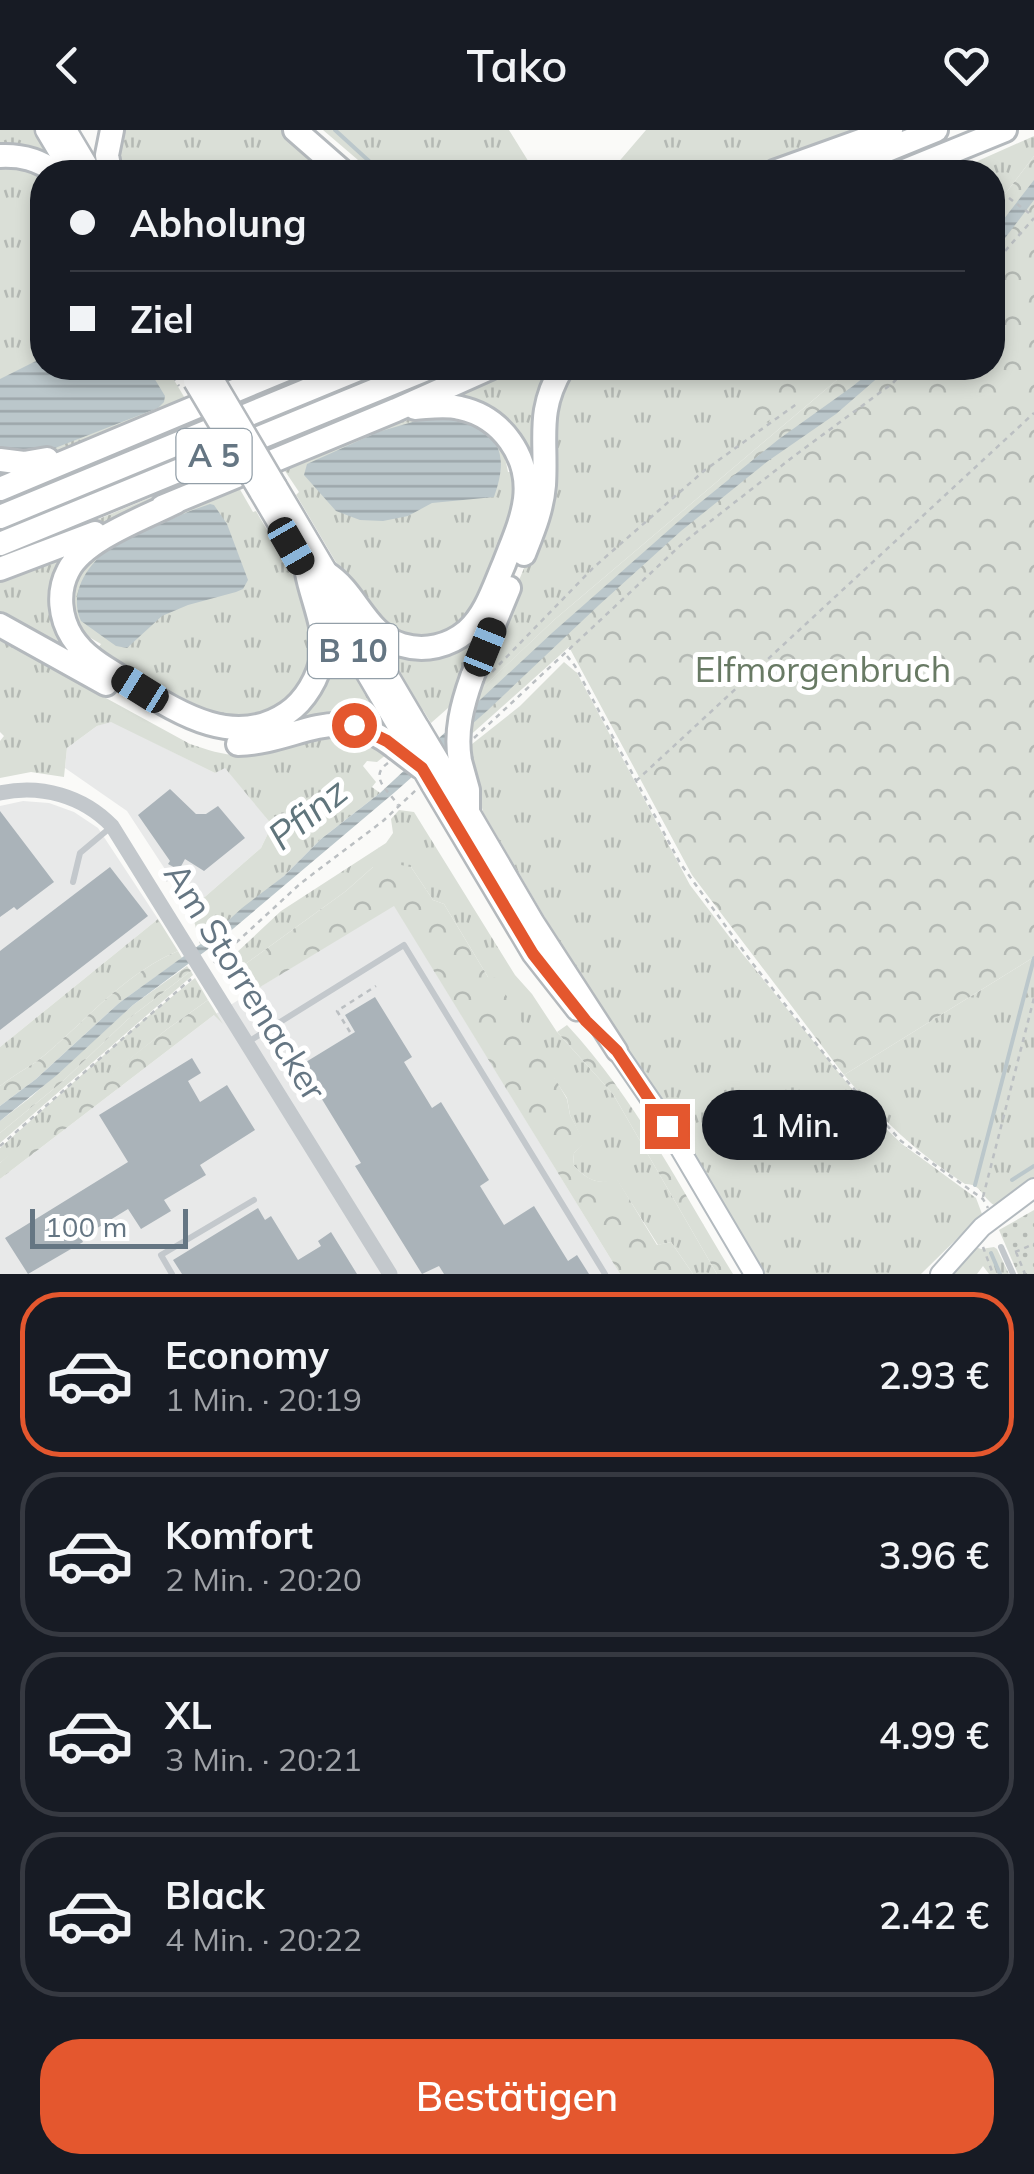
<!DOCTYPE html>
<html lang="de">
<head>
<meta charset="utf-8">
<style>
  body { margin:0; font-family:Mulish,sans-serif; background:#20242c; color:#f1f3f6; height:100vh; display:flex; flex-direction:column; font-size:38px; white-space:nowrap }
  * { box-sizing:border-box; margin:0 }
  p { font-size:32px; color:#9ea1a6 }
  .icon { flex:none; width:55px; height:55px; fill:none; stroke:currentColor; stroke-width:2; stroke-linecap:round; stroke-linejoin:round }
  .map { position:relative; height:1144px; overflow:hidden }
  .drawer { display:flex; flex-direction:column; background:#171b24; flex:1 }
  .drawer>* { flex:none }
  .top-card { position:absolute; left:30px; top:30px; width:975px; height:220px; border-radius:40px; box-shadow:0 5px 15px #0003; display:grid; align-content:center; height:220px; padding:0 40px; background:#171b24 }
  .scale { position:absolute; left:30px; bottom:25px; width:158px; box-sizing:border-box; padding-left:10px; border:5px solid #657683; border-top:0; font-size:28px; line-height:35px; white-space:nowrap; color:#657683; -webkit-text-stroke:8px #fff; paint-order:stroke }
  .end { position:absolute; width:45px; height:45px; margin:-22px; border:12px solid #e4572e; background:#fff; box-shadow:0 0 0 5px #fff }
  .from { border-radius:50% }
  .bubble { position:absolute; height:70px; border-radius:35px; background:#171b24; box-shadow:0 5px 15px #0003; font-size:32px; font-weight:600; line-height:70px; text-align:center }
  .car { position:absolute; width:30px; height:60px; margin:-30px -15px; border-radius:12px; box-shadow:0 0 8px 2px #0007; background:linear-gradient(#222 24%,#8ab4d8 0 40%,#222 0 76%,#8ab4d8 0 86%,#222 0) }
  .top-card b { display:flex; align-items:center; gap:35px; height:95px; font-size:38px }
  .top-card b+b { border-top:2px solid #363941 }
  .top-card i { width:25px; height:25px; background:#f1f3f6 }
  ul { padding:18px 0 0; list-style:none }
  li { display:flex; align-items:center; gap:30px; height:165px; margin:0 20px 15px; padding:0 20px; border:5px solid #363941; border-radius:40px }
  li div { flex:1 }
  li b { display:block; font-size:38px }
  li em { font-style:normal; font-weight:600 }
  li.selected { border-color:#e4572e }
  li>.icon { width:90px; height:90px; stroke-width:1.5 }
  .cta { display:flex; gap:20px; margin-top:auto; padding:20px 40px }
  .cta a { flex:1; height:115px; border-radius:40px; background:#e4572e; color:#fff; font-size:40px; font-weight:600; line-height:115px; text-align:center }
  header { display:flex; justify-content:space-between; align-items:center; height:130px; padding:0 40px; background:#171b24; font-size:45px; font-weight:600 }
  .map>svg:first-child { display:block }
</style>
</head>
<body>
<header><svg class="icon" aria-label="back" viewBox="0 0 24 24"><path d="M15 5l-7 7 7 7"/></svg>Tako<svg class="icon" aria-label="heart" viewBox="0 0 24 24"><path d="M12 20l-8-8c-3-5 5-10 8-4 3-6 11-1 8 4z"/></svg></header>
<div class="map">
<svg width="1034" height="1144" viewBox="0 0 1034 1144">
  <defs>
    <pattern id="grass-tufts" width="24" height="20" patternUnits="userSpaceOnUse" patternTransform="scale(2.5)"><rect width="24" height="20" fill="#dadfd7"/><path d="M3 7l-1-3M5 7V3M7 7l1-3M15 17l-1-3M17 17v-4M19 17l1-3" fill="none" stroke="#b4b9b4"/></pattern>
    <pattern id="forest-crowns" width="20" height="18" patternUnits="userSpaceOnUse" patternTransform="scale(2.5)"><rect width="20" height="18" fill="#dadfd7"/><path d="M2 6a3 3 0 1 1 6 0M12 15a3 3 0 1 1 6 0" fill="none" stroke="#b4b9b4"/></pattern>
    <pattern id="garden-dots" width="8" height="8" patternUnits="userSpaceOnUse" patternTransform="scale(2.5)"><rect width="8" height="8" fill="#dadfd7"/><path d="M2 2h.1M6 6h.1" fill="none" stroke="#b4b9b4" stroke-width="1.8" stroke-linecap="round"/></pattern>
    <pattern id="water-rules" width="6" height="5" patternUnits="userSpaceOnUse" patternTransform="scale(2.5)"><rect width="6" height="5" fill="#bbc7cb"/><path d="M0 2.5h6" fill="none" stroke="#9ca6aa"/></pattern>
  </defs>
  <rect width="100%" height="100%" fill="#fafaf8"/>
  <!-- built -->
  <path fill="#e8e9e9" d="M111 591 215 643 225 637 272 695 261 718 191 779 127 681 65 638 67 618 97 596Z
    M23 671 49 673 74 682 98 698 158 789 0 917V676Z
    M394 775 620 1144H0V1049L214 885Z"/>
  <!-- grass -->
  <path fill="url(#grass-tufts)" d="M0 0H35L57 37 0 21Z
    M117 0H286L334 42H114Z
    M323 0H509L535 42H372Z
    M646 0H873L761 42H610Z
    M1034 6V26L993 80 992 42H953Z
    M0 31 42 42V238H170L173 243 171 245 186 270 59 322 47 325 0 324Z
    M390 238H399L280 287 279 284Z
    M502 238H556C524 288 547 329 535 380 530 400 521 419 513 438 499 472 485 505 471 538H468L456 571 431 593 423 580H420L377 507C410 531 455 528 480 494 494 476 502 454 511 432 519 413 528 394 530 374 539 310 491 273 435 270Z
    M568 238H851L554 490 474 566 499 498 540 400 547 304Z
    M420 284 493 300 504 323 508 342H515L521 348 494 447 453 505 404 510 357 468 298 368 296 365 299 362 283 338 394 292Z
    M193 320 196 321 0 404V400Z
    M212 342 217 351 92 402 0 430Z
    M238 356 253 382 256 381 309 473 314 535 278 582 217 591 96 521 101 514 82 503 67 475 77 437 116 408Z
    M82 414 59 493 188 591 292 586 325 492 388 601 232 609 212 606 187 596 0 489V446Z
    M0 510 190 614C208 620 225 626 244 625 302 623 328 580 387 624L377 632 367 631 363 636 376 652 372 657 380 663 321 709 284 746 200 814 191 779 261 718 272 695 225 638 215 643 111 592 97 596 67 618 64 647 31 642 0 648V611L4 606 0 602Z
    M564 532 577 543 690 755 741 822 878 991 902 1014 976 1068 982 1084 921 1144H764L738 1104 720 1066 616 908 483 682 467 618 520 576Z
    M399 680 414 682 515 845 532 864 557 902 613 964 717 1144H693L671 1112 658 1115 617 1050C596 1055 588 1050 573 1035L574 1023 584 1013 570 985 567 968 488 847 444 774 433 770 411 737H373L346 761 244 835 234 825 281 781 386 713 393 703 391 689Z
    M158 789 178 821C126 843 88 888 46 924 32 936 15 944 0 956V917Z
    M1034 827V1051L1001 1073 994 1075C983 1068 980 1053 965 1054 918 1024 880 988 844 945Z
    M191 841 193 845 0 1013V1003L62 952 127 890Z
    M195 848 208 870 166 900 0 1033V1018L142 891Z
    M973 1116 981 1119 994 1117 997 1119 1009 1144H989L983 1136 977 1144H949Z"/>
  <!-- forest -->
  <path fill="url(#forest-crowns)" d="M1034 26V827L844 945 692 745 569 517 466 609 474 566 499 542 554 490 851 238H992L993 80Z
    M794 238H837L805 265 751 303 744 295 764 264Z
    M391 733 411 737 433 770 444 774 488 847 496 848 567 969 570 985 585 1013 574 1023 573 1035C588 1050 596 1055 617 1049L657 1115 671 1112 693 1144H620L394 776 242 868 244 835 346 761 373 737Z
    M178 821 182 828 119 873 36 949 0 976V956C15 944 32 936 46 924 88 888 126 843 178 821Z
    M187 836 191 841 127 890 62 952 0 1003V991L31 967 133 875Z
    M208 870 223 894 214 885 0 1049V1033L21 1014 166 900Z
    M567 895C635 968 681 1059 733 1144H717L613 964 557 902Z"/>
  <!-- garden -->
  <path fill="url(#garden-dots)" d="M1034 1080V1144H1018L999 1100Z"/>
  <!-- water -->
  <path fill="url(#water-rules)" d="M1034 50V70L993 124V103Z
    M42 228V238H148L165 266 164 272 158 278 37 325 4 320 0 319V249Z
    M875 238H889L836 284 768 331 681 401 599 475 488 580 395 662 215 814 133 875 57 945 0 991V976L36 949 119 873 209 808 242 778 284 746 321 709 380 663 552 503 696 376 779 309 853 256Z
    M440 284C489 298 514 311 494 367L432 373 408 386 383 391 360 390 336 381 304 345 307 334 378 302Z
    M210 374 214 375 227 394 248 450 243 459 236 462 188 475 162 486 127 518 116 516 81 491C67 461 91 430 115 414L190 381Z"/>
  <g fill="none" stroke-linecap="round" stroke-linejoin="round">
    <!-- stream -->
    <path stroke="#bbc7cb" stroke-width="4" d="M335 0 381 42
      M1012 1050 1034 1036
      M975 1055 1034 828
      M991 1123 1000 1144"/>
  </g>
  <!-- building -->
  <path fill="#aab3b9" d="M170 659 196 684H206L218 676 245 708 204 741 185 729 179 740 168 734 170 731 138 685Z
    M0 681 54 752 17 780 14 777 0 787Z
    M110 737 148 786 0 900V821Z
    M375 867 412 927 404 932 432 978 441 972 489 1050 480 1056 504 1095 534 1076 568 1131 577 1125 589 1144H444L439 1136 422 1144 355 1036 361 1033 301 935 355 902 345 885Z
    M192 928 201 943 188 951 200 972 227 955 255 1000 200 1035 206 1045 164 1070 171 1081 141 1099 128 1079 81 1108 83 1112 28 1144 5 1108 128 1032 99 985Z
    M258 1078 265 1090 271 1086 298 1130 321 1116 318 1111 331 1102 357 1144H182L173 1130Z"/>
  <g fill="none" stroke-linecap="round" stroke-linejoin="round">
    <defs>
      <path id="secondary" d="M617 921 654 975 754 1144
        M940 1144 982 1097 1034 1058"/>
      <path id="trunk" d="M46 0 71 42
        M66 0 91 42
        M276 356 419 598
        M260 362 406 610
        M446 643 534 793 617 921
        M432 655 533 824 577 880"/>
      <path id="motorway" d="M295 0 343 42
        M0 26C21 25 38 29 55 42
        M110 42 107 25 112 0
        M774 42 891 0
        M833 42 936 0
        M902 42 1005 0
        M0 330 24 333 47 329
        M0 359 289 238
        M176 372C144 388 83 410 68 441 57 462 60 488 72 507 86 529 111 541 132 554 179 583 234 619 287 583 305 571 319 547 322 526 327 499 312 470 307 443
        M162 377 396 280 490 238
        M0 387 361 238
        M0 414 429 238
        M524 424C533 401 542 380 544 355 547 308 536 282 562 238
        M0 439 95 403
        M326 443C357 462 365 504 402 515 425 522 449 516 467 501 486 484 494 457 504 434 512 413 522 392 525 369 530 327 502 287 460 278 445 274 430 277 415 278
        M0 495 106 554
        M472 547 509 458
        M238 614C301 612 335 569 396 618
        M460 631 468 660V682"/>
    </defs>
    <!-- secondary casing -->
    <use href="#secondary" stroke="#b3babf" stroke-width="22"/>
    <!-- trunk casing -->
    <use href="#trunk" stroke="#b4b9bd" stroke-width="25"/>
    <!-- motorway casing -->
    <use href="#motorway" stroke="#b4b9bd" stroke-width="28"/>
    <!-- path -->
    <path stroke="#bbbfc2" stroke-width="2.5" stroke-dasharray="5 5" stroke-linecap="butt" d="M1009 68 1033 86
      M992 136 1034 88
      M173 246 179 256
      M567 526 575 536 680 733 753 834 837 940 901 1011 983 1069 988 1078
      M492 542 593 438 705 340 798 273
      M474 608 684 412 794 326 893 253 906 238
      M388 633C368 647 388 660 398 675
      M636 651 1034 283
      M166 751 173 737
      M214 833 301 753 383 691 416 660
      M350 902 337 881 376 856
      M0 1016 191 849
      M983 1067 1034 868
      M983 1117 993 1144
      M1015 1122 1034 1114
      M1016 1122 1025 1144"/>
    <!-- service -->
    <path stroke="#c3c8cc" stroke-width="6" d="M73 752 80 723 111 697
      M248 912 404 815 605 1144
      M1001 1117 1013 1144
      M172 1144 161 1125 254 1070"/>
    <!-- tertiary -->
    <path stroke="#c3c8cc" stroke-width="15" d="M0 663C41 654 83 666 112 696L390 1144"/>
    <!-- secondary -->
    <use href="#secondary" stroke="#fff" stroke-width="18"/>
    <!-- trunk -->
    <use href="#trunk" stroke="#fff" stroke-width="20"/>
    <!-- motorway -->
    <use href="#motorway" stroke="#fff" stroke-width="22"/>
    <defs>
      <path id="trunk-bridge" d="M210 244 276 356
        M194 251 260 362
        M419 598 446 643
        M406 610 432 655"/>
      <path id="motorway-bridge" d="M396 618 422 638
        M460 631C455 602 462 575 472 547"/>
    </defs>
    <!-- trunk-bridge casing -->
    <use href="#trunk-bridge" stroke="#b4b9bd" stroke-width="25" stroke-linecap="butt"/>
    <!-- motorway-bridge casing -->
    <use href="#motorway-bridge" stroke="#b4b9bd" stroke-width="28" stroke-linecap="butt"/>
    <!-- trunk-bridge -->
    <use href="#trunk-bridge" stroke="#fff" stroke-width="20"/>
    <!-- motorway-bridge -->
    <use href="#motorway-bridge" stroke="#fff" stroke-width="22"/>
  </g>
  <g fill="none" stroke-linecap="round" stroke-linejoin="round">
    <!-- route -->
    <path stroke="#e4572e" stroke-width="12" d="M354 595 387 611 422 638 533 824 586 891 617 921 667 996"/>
  </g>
  <g text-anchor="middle" stroke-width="10" stroke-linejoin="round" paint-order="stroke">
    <!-- shield labels -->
    <g fill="#fff" stroke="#939fa8" stroke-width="2.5">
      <rect x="176.5" y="299" width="75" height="54" rx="8"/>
      <rect x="308" y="494" width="90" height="54" rx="8"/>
    </g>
    <g font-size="32" font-weight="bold" fill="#657683">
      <text x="214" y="337">A 5</text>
      <text x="353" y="532">B 10</text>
    </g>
    <!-- park labels -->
    <g font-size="35" fill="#687a64" stroke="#fff">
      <text x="823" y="552">Elfmorgenbruch</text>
    </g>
    <!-- street labels -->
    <g font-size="35" fill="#657683" stroke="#fff">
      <text transform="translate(245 852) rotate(58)" y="12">Am Storrenacker</text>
    </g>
    <!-- water labels -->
    <g font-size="38" font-style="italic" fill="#60757c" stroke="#fff">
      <text transform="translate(308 684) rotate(-39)" y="13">Pfinz</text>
    </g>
  </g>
</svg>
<div class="scale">100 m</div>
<i class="end from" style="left:354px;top:595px"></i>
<i class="end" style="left:667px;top:996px"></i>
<div class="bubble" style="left:702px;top:960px;width:185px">1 Min.</div>
<i class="car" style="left:291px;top:416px;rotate:150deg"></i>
<i class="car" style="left:485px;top:517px;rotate:22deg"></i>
<i class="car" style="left:140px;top:559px;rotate:302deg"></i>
<div class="top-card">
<b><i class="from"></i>Abholung</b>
<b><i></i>Ziel</b>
</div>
</div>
<section class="drawer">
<ul>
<li class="selected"><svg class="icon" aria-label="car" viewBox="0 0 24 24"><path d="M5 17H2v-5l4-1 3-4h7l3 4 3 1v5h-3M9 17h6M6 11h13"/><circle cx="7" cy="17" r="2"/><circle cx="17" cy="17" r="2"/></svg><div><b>Economy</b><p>1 Min. · 20:19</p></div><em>2.93 €</em></li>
<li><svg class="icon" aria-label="car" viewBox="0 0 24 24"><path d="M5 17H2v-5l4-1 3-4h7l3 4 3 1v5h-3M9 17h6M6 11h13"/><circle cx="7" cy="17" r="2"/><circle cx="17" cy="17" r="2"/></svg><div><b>Komfort</b><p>2 Min. · 20:20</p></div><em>3.96 €</em></li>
<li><svg class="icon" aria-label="car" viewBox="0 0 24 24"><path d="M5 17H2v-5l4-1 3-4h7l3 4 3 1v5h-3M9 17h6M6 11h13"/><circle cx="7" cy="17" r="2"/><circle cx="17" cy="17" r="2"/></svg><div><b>XL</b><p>3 Min. · 20:21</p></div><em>4.99 €</em></li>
<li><svg class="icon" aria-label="car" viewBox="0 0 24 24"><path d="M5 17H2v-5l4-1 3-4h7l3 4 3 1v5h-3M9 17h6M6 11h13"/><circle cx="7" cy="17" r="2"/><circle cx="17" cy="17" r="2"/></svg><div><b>Black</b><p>4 Min. · 20:22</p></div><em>2.42 €</em></li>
</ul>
<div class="cta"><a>Bestätigen</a></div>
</section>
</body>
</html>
